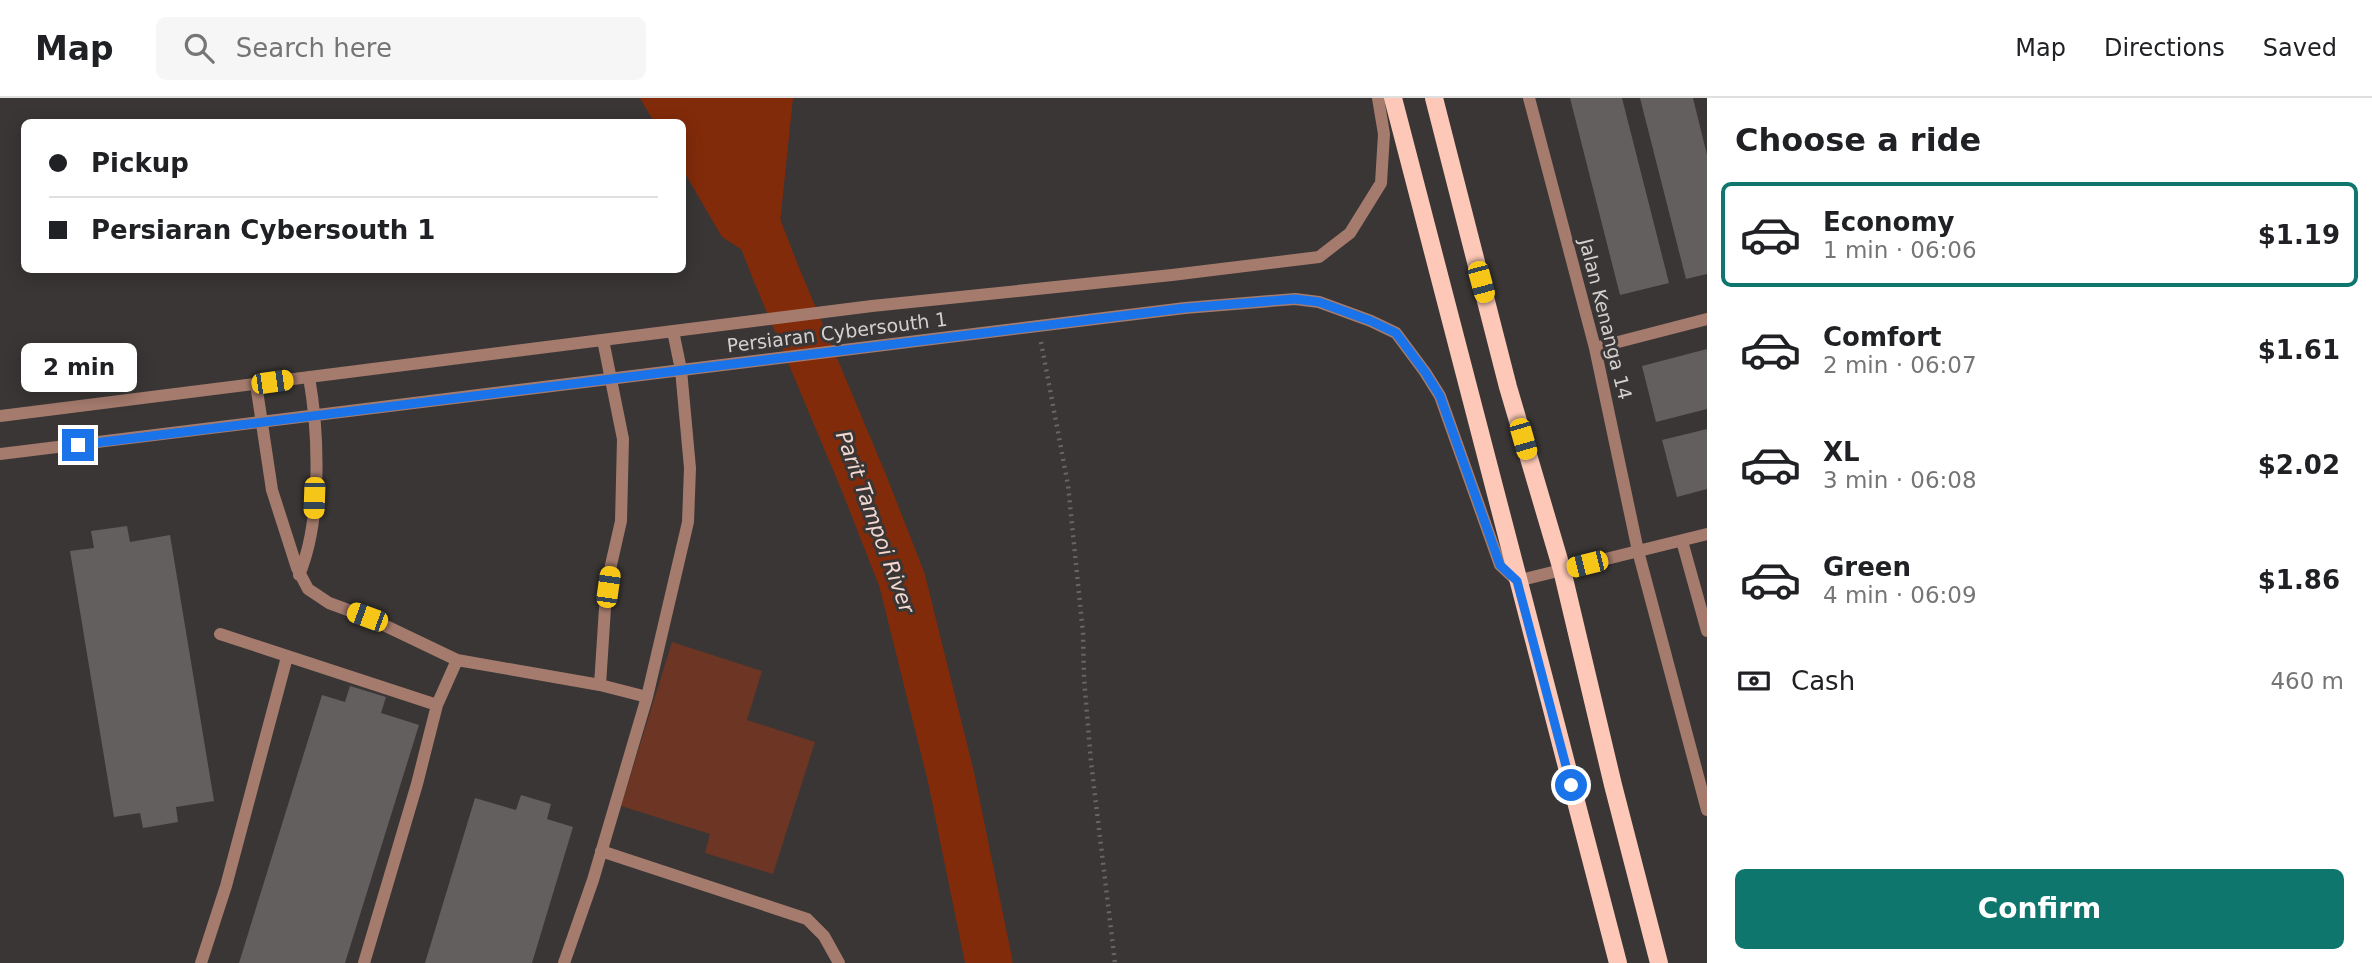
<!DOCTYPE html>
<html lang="en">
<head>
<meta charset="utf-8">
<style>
  body { margin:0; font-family:"DejaVu Sans",sans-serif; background:#f6f6f6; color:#202124; height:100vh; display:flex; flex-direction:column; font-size:26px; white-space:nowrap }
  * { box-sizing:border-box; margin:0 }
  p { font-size:23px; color:#757577 }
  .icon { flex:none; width:38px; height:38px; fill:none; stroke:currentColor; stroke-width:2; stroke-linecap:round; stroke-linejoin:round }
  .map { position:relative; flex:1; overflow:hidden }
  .panel { display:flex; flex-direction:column; background:#fff; width:665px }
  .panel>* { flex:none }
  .guide { position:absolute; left:21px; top:21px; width:665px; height:154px; border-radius:10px; box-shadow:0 4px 18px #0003; display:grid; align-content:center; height:154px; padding:0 28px; background:#fff }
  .end { position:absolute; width:32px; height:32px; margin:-16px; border:9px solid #1a73e8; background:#fff; box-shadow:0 0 0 4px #fff }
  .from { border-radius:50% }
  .bubble { position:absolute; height:49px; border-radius:10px; background:#fff; box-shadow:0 4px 18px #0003; font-size:23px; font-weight:700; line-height:49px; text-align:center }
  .car { position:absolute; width:21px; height:42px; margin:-21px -10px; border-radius:9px; box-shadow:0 0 5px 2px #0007; background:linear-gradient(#f5c518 24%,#345 0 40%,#f5c518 0 76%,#345 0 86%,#f5c518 0) }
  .guide b { display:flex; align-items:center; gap:24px; height:66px; font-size:26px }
  .guide b+b { border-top:2px solid #e0e0e0 }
  .guide i { width:18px; height:18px; background:#202124 }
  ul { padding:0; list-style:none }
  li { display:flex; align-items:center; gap:21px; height:105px; margin:0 14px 10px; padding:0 14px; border:4px solid transparent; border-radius:10px }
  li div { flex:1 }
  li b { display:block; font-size:26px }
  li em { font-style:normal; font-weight:700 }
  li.current { border-color:#0f766e }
  li>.icon { width:63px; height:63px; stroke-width:1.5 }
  h2 { padding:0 28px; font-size:32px; line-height:84px }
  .pay { display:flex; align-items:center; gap:18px; height:77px; padding:0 28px; font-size:26px }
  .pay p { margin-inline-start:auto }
  .cta { display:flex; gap:14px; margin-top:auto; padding:14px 28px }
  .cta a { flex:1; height:80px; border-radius:10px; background:#0f766e; color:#fff; font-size:28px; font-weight:700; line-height:80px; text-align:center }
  header { display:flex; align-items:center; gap:42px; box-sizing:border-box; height:98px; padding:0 35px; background:#fff; border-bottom:2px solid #e0e0e0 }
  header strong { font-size:33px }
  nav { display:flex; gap:38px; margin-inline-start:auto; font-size:24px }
  .search { width:490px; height:63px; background:#f6f6f6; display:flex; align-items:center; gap:18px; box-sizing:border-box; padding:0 24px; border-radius:10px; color:#757577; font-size:26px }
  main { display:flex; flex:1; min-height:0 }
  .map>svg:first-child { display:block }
</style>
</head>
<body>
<header>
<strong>Map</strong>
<div class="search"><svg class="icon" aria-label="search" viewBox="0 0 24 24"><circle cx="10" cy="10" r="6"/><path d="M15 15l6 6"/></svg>Search here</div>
<nav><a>Map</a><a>Directions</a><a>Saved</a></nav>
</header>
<main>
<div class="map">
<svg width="1707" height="865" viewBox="0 0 1707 865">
  <rect width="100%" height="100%" fill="#393635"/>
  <!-- green -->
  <path fill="#6c3524" d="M672 544 762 573 747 622 815 644 773 776 705 755 710 736 621 708Z"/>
  <!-- water -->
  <path fill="#822b0a" d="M640 0H793L775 173 722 139 683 72 682 24H654Z"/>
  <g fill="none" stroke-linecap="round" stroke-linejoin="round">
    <!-- river -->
    <path stroke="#822b0a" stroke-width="47" d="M708 0 775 173 864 385 902 482 951 679 989 865"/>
  </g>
  <!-- building -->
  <path fill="#635f5e" d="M1570 0H1622L1669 185 1620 197Z
    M1640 0H1693L1707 57V176L1686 181Z
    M1707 251V311L1656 324 1642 268Z
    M1707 331V391L1677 399 1662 342Z
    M127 428 130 444 170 437 214 703 176 709 178 724 143 730 140 715 114 719 70 453 94 450 91 433Z
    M350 588 386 599 381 615 419 627 345 865H239L322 597 345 604Z
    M521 697 551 706 547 721 573 729 532 865H425L475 700 516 712Z"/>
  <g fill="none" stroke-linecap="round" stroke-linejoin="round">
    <!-- path -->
    <path stroke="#686564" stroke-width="4.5" stroke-dasharray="2 5" stroke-linecap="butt" d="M1041 244 1068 387 1083 535 1084 580 1091 664 1115 865"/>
    <!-- minor -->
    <path stroke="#a57b6d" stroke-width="12" d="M1529 0 1595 250 1638 453 1707 712
      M1595 250 1707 221
      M256 286 272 392 297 470 308 491 329 505 367 519 457 562 600 587 647 599
      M0 318 872 208 1172 177 1319 159 1350 135 1381 85 1384 36 1378 0
      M0 356 1185 210 1295 201 1319 204 1371 223 1396 235 1425 274 1440 298 1500 467 1517 483 1707 436
      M1682 443 1707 533
      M299 477C322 423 319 336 309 279
      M220 536 437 607
      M600 587 605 510 611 467 621 423 623 341 603 242
      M601 753 807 821 824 838 839 865
      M201 865 226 788 287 559
      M364 865 417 686 437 607 457 562
      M564 865 593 782 647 599 688 424 690 370 681 272 673 233"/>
    <!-- major -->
    <path stroke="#fdc8b7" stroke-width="18" d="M1393 0 1618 865
      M1434 0 1508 289 1562 472 1613 687 1659 865"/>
  </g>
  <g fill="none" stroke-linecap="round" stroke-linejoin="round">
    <!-- route -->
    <path stroke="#1a73e8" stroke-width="9" d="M78 347 1185 210 1295 201 1319 204 1371 223 1396 235 1425 274 1440 298 1500 467 1517 483 1571 687"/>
  </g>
  <g text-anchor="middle" stroke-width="6" stroke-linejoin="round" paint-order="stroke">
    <!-- street labels -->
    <g font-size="19" fill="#d3d1d0" stroke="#393635">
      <text transform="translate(1606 221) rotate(76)" y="7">Jalan Kenanga 14</text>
      <text transform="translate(837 234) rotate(-7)" y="7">Persiaran Cybersouth 1</text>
    </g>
    <!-- water labels -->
    <g font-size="21" font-style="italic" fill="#f2d8d0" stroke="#393635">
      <text transform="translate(875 424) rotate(70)" y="7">Parit Tampoi River</text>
    </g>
  </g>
</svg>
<i class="end from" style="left:1571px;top:687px"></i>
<i class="end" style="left:78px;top:347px"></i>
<div class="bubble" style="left:21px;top:245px;width:116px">2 min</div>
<i class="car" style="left:1481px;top:184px;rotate:165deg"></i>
<i class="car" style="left:272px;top:284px;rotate:82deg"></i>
<i class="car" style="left:1523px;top:341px;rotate:164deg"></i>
<i class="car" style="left:314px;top:400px;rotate:182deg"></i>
<i class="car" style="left:1587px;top:466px;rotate:256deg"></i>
<i class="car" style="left:608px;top:489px;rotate:8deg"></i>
<i class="car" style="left:367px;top:519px;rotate:290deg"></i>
<div class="guide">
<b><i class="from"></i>Pickup</b>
<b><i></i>Persiaran Cybersouth 1</b>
</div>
</div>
<section class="panel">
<h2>Choose a ride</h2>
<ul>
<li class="current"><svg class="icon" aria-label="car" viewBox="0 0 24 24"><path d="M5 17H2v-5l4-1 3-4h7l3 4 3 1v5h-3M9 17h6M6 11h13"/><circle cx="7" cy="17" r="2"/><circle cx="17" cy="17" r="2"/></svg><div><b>Economy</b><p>1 min · 06:06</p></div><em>$1.19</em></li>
<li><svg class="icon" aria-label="car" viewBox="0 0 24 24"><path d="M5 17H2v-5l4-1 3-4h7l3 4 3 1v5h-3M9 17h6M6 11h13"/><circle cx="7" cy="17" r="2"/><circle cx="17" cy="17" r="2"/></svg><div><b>Comfort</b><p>2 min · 06:07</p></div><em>$1.61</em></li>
<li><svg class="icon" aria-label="car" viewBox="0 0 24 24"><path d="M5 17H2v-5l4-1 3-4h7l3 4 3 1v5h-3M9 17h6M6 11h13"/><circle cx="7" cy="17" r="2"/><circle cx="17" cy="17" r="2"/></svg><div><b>XL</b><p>3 min · 06:08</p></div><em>$2.02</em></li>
<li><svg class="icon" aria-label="car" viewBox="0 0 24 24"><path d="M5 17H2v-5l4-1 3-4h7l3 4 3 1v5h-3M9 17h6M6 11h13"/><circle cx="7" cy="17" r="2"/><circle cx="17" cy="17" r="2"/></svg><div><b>Green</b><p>4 min · 06:09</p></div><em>$1.86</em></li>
</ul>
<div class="pay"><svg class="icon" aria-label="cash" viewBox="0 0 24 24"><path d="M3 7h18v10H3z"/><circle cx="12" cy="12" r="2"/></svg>Cash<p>460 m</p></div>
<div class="cta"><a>Confirm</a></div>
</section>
</main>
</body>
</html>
